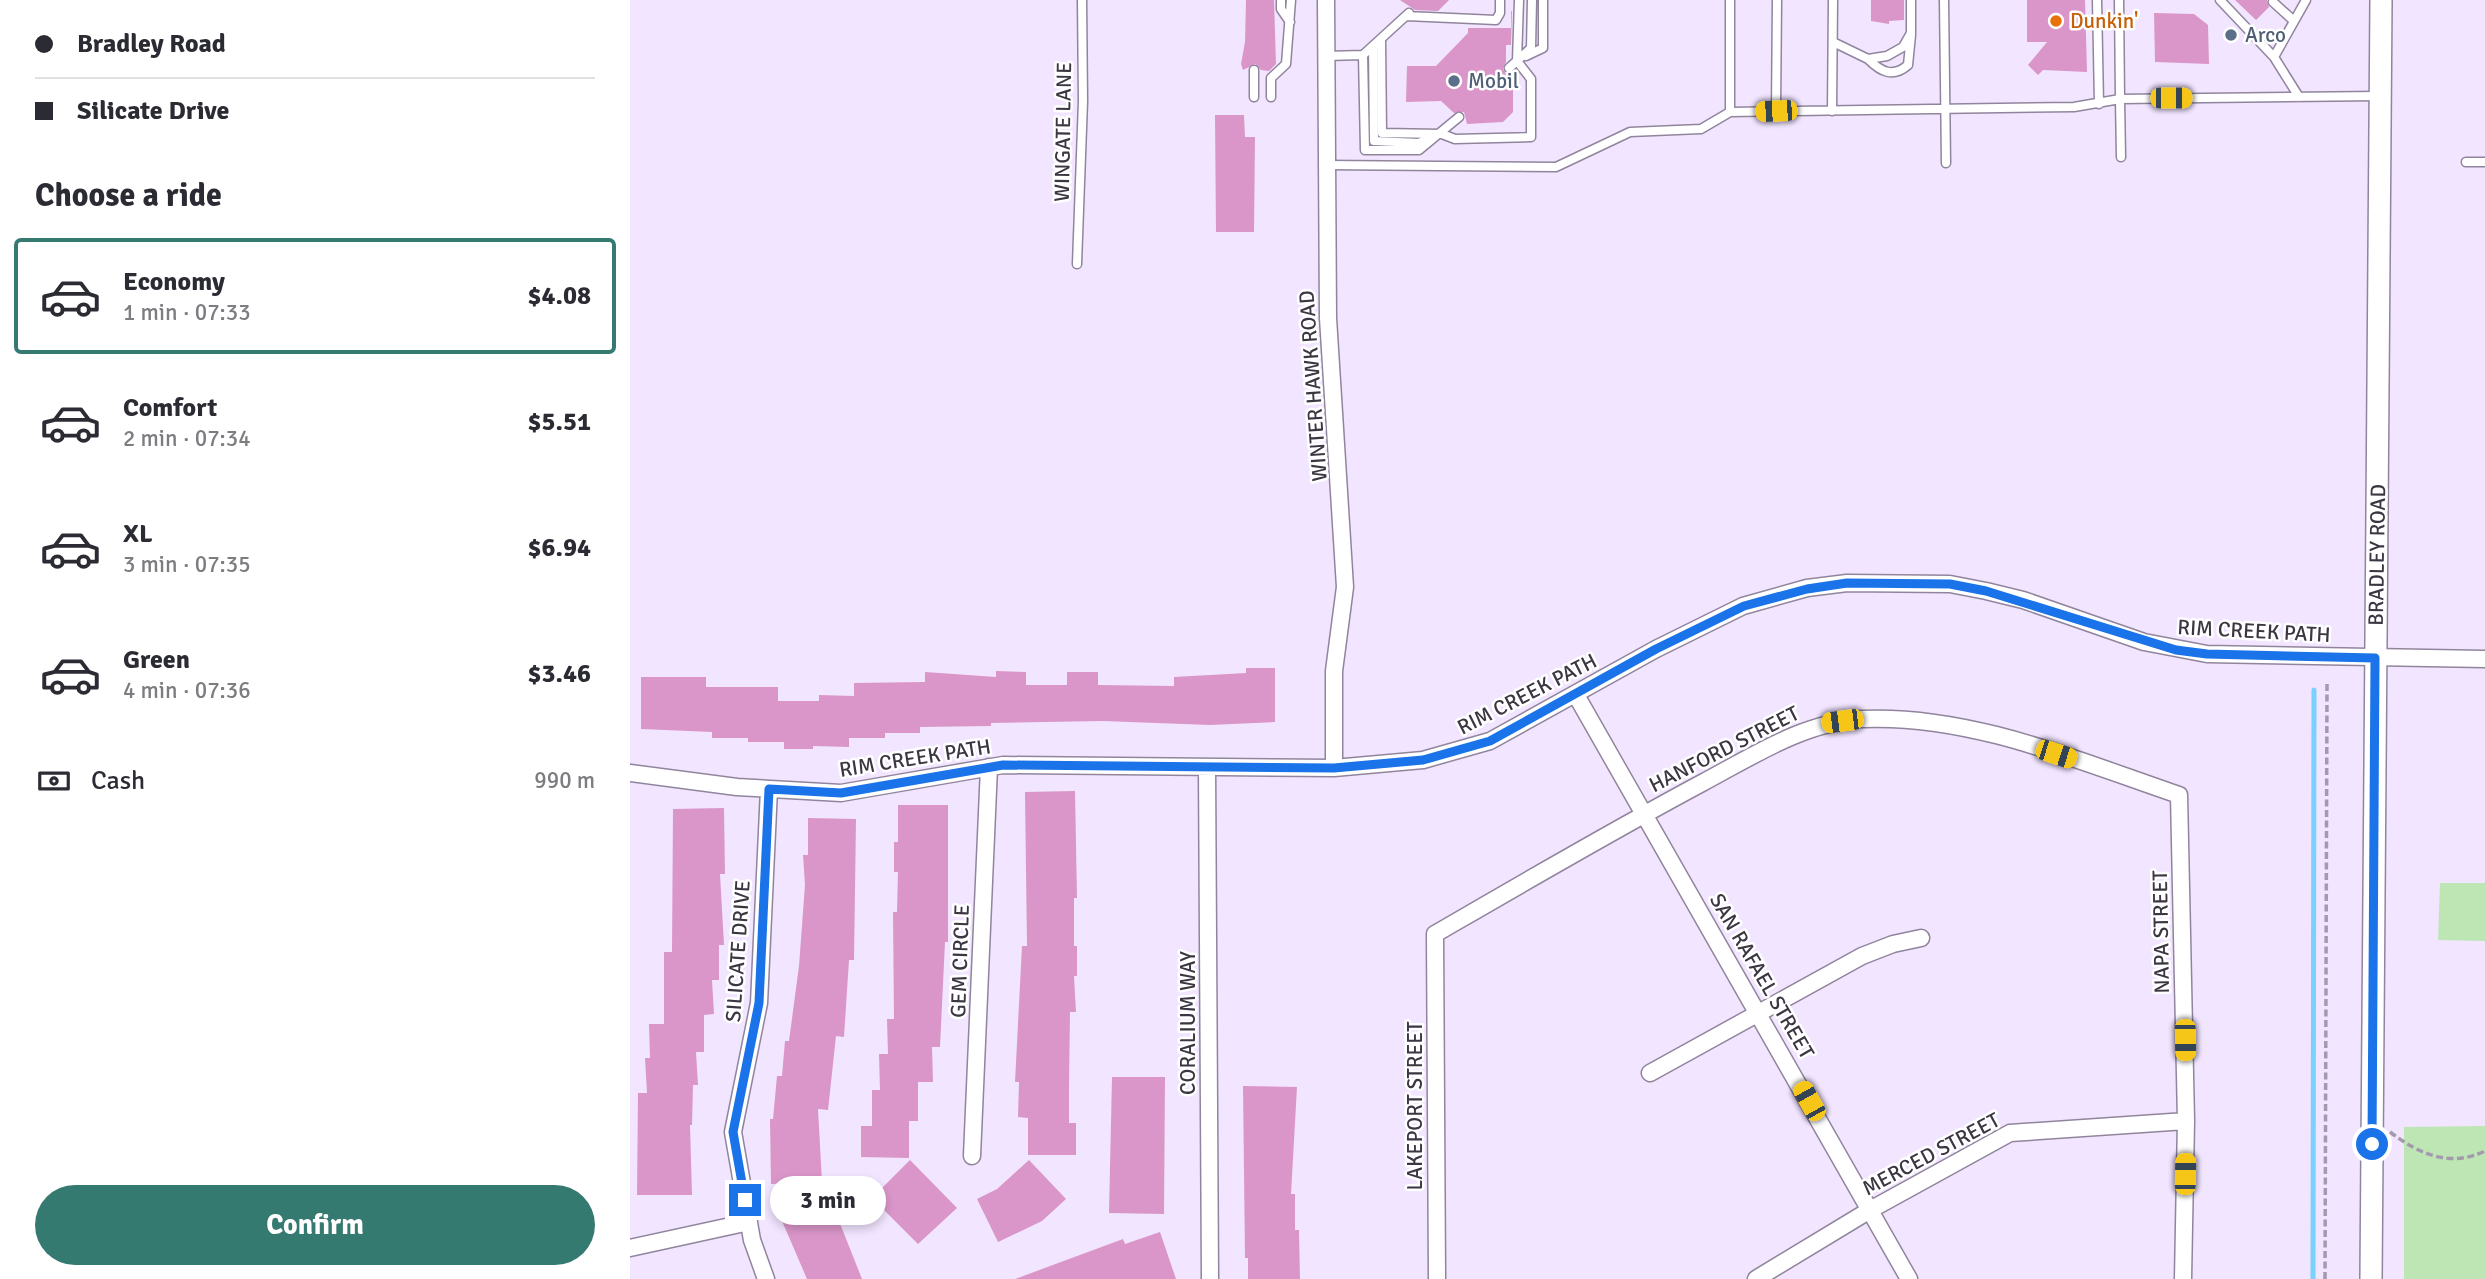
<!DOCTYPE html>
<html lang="en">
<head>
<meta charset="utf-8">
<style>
  body { margin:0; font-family:Signika,sans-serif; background:#f7f7f7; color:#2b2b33; height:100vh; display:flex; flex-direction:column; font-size:26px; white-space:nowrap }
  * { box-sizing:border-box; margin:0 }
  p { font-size:23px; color:#7c7c81 }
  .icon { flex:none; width:38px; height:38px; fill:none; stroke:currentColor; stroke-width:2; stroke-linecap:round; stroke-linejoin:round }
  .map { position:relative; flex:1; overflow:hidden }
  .panel { display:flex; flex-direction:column; background:#fff; width:630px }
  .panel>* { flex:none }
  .top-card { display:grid; align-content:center; height:154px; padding:0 35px; background:#fff }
  .end { position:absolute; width:32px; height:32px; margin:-16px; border:9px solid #1a73e8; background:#fff; box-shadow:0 0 0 4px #fff }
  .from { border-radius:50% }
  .bubble { position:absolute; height:49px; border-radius:24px; background:#fff; box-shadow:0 4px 10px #0003; font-size:23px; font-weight:700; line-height:49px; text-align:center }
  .car { position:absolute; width:21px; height:42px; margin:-21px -10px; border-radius:9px; box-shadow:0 0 5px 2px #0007; background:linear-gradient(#f5c518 24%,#345 0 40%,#f5c518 0 76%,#345 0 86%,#f5c518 0) }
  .top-card b { display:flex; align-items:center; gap:24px; height:66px; font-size:26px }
  .top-card b+b { border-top:2px solid #e1e1e2 }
  .top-card i { width:18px; height:18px; background:#2b2b33 }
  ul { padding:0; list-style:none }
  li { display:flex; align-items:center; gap:21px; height:116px; margin:0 14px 10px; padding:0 21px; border:4px solid transparent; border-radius:7px }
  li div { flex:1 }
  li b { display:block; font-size:26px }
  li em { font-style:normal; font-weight:700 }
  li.on { border-color:#357a70 }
  li>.icon { width:63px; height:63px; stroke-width:1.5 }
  h2 { padding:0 35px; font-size:32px; line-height:84px }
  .pay { display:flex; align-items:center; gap:18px; height:77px; padding:0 35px; font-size:26px }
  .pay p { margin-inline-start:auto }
  .primary-button { display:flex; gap:14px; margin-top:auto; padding:14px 35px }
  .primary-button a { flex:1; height:80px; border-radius:42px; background:#357a70; color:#fff; font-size:28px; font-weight:700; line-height:80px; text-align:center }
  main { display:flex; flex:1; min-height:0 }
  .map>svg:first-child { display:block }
</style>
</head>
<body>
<main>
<section class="panel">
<div class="top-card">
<b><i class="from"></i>Bradley Road</b>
<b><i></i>Silicate Drive</b>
</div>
<h2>Choose a ride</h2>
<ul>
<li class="on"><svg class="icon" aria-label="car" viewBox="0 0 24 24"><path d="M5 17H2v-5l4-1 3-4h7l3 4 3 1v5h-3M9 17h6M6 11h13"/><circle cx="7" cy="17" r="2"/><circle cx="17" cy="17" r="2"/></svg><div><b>Economy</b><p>1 min · 07:33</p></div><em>$4.08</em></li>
<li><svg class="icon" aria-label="car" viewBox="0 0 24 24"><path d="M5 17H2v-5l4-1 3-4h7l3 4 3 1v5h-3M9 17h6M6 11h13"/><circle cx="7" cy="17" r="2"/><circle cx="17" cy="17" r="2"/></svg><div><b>Comfort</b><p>2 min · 07:34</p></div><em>$5.51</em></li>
<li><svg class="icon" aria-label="car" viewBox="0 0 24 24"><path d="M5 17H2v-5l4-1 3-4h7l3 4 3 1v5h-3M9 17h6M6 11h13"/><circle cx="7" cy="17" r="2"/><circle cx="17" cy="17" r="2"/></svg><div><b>XL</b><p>3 min · 07:35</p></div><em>$6.94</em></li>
<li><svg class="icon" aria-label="car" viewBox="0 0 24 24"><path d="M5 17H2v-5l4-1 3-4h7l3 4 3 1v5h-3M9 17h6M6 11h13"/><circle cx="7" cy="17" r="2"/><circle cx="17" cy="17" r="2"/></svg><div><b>Green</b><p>4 min · 07:36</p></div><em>$3.46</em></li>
</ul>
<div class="pay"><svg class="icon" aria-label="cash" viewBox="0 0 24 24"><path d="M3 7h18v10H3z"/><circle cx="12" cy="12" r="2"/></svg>Cash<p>990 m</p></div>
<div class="primary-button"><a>Confirm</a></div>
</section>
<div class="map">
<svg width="1855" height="1279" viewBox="0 0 1855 1279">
  <rect width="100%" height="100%" fill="#f1e5ff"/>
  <!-- green -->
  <path fill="#bee6b5" d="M1810 883H1855V941L1808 940Z
    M1855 1126V1279H1774V1127Z"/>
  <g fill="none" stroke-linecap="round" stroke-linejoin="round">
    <!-- stream -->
    <path stroke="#7ad1fd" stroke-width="5" d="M1683 1279 1684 690"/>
  </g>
  <!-- building -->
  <path fill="#da96c9" d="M616 0H644L646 64 639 71 631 70 625 64 613 70 611 64 615 42Z
    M770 0H819L808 11 785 10Z
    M1241 0H1274V20L1259 21V24L1241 21Z
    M1397 0H1455L1457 72 1413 70 1408 75 1398 65 1417 42H1397Z
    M1605 0H1637L1639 7 1626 20Z
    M881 11H882L881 45H876V62L873 69 876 74 886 75 883 79V112L873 122 837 124 834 112 824 113 811 101 776 102 777 66H806L838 33V28H881Z
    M1524 13 1564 14 1578 25 1579 64 1525 62Z
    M585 115H614L615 137H625L624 232H586Z
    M616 668H645V722L580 725 473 721 361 723V726L290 727V733H255V738H219V747L183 746V749H154V742H118V738H82V732L11 729V677H76V687H148V701H189V695L224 696V683L295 682V672L366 677V671L396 672V685H437V672H468V685L544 686V677L616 673Z
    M445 791 447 898H444V946H447V976H444L446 1012H440L439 1087V1123H446V1155H398V1118L388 1117 389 1082H385L392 946H397L395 792Z
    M268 805H318V942H315L310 1047H302L303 1082H288V1121H279V1158L231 1157V1126H242V1090H250L249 1054H258L257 1019H264L263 912H267L268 872H264V842H268Z
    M94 808 95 874H90L94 945H89V980H82L84 1014 74 1015V1052H66L68 1085H63L62 1125H60L62 1195H7L8 1093H17L15 1058H20L19 1024H34V952H42L43 809Z
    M178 818 226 819 224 960H219L214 1037 206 1036 198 1110 188 1109 192 1182 141 1184 140 1119H143L147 1076H152L155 1041H159L169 966 175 885 173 855H178Z
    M482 1077H535L534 1214 479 1213Z
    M613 1086 667 1087 661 1194H665V1230H669L670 1279H618V1258H615Z
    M280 1160 327 1208 288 1244 242 1198Z
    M399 1160 436 1199 412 1221 368 1242 347 1199 367 1189Z
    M191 1190 204 1223 209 1221 232 1279H177L146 1207Z
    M530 1232 546 1279H385L493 1239 495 1244Z"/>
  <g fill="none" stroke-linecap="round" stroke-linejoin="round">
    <defs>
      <path id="service" d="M651 0V9L660 22
        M1314 0 1316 163
        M1467 0 1469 104
        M1489 0 1490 99 1749 96
        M1590 0 1644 57 1669 97
        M1643 2 1664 21
        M776 16 866 20 870 13V0
        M751 39 752 133 812 134 825 139 901 137V79L887 61 889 0
        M1203 42 1238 59 1257 56 1273 47 1281 33V0
        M743 46 744 141 789 143 800 138
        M733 55 735 150H789L829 117
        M696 56 733 55 779 13
        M896 56 913 48V0
        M1644 57 1676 0
        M1238 59C1251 72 1263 78 1278 65L1281 35
        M879 68 901 48 902 0
        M624 97V70
        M641 97V78L656 64 661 0
        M1146 111 1147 0
        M1202 111 1203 0
        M1100 112V0
        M1836 162H1855
        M696 165 926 167 1000 132 1071 129 1100 112 1444 107 1490 99 1491 157
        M447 264 453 101 452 0"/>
      <path id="minor" d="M696 0 698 318 715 587 704 671V768
        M946 695 1279 1279
        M577 767 580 1279
        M0 773 107 787 211 793 373 765 704 768 793 760 860 741 1026 649 1113 606 1177 588 1217 583 1320 584 1356 591 1393 600 1514 642 1577 654 1855 659
        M1020 1073 1232 956 1263 944 1291 938
        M342 1156 359 767
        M0 1248 119 1222
        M136 1279 122 1240 103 1132 129 1003 139 789
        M807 1279 805 934C893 883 982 831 1072 783 1123 756 1174 722 1232 719 1340 714 1448 761 1549 795L1556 1121 1553 1279
        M1126 1279 1240 1210 1380 1133 1556 1121"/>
      <path id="tertiary" d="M1741 1279 1751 0"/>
    </defs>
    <!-- service casing -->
    <use href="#service" stroke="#91859d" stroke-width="11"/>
    <!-- minor casing -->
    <use href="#minor" stroke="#91859d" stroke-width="19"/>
    <!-- tertiary casing -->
    <use href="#tertiary" stroke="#91859d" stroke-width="24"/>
    <!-- path -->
    <path stroke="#a39aad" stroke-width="3.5" stroke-dasharray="7 3.5" stroke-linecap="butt" d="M1760 1132C1789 1154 1820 1168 1855 1151
      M1695 1279 1697 683"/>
    <!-- service -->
    <use href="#service" stroke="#fff" stroke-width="8"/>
    <!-- minor -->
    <use href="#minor" stroke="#fff" stroke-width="16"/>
    <!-- tertiary -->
    <use href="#tertiary" stroke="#fff" stroke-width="21"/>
  </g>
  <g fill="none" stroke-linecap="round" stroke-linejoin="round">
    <!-- route -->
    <path stroke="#1a73e8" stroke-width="9" d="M115 1200 103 1132 129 1003 139 789 211 793 373 765 704 768 793 760 860 741 1026 649 1114 606 1177 589 1217 583 1320 584 1356 591 1546 650 1577 654 1745 658 1742 1144"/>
  </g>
  <!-- markers -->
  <circle fill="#e8710a" stroke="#fff" stroke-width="2.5" cx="1426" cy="21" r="7"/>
  <g fill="#5c6f8a" stroke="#fff" stroke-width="2.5">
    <circle cx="1601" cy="35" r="7"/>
    <circle cx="824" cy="81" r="7"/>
  </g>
  <g text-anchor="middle" stroke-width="5" stroke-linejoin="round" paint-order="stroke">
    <!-- food labels -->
    <g font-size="21" fill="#c56008" stroke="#fff" text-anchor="start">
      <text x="1440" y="28">Dunkin'</text>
    </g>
    <!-- service labels -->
    <g font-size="21" fill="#4e5e75" stroke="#fff" text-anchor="start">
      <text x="1615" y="42">Arco</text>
      <text x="838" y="88">Mobil</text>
    </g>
    <!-- street labels -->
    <g font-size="21" fill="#3b3641" stroke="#fff">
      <text transform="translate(433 132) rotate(-89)" y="7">WINGATE LANE</text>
      <text transform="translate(683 386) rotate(-94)" y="7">WINTER HAWK ROAD</text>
      <text transform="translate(1747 555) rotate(-89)" y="7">BRADLEY ROAD</text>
      <text transform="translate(1624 631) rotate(3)" y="7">RIM CREEK PATH</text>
      <text transform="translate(897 694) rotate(-27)" y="7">RIM CREEK PATH</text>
      <text transform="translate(1094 749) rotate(-27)" y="7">HANFORD STREET</text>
      <text transform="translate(285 758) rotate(-9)" y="7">RIM CREEK PATH</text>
      <text transform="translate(1531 932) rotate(-91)" y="7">NAPA STREET</text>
      <text transform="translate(108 951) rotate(-86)" y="7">SILICATE DRIVE</text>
      <text transform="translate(330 961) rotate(-88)" y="7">GEM CIRCLE</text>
      <text transform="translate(1132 976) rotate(60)" y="7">SAN RAFAEL STREET</text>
      <text transform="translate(558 1023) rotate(-90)" y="7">CORALIUM WAY</text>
      <text transform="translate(785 1106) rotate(-90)" y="7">LAKEPORT STREET</text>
      <text transform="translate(1301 1154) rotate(-28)" y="7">MERCED STREET</text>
    </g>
  </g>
</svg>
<i class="end from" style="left:1742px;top:1144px"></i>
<i class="end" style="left:115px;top:1200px"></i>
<div class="bubble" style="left:140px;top:1176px;width:116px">3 min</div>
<i class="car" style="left:1541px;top:98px;rotate:90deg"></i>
<i class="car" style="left:1146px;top:111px;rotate:268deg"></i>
<i class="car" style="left:1212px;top:721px;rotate:263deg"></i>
<i class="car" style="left:1426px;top:754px;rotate:108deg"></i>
<i class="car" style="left:1555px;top:1040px;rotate:179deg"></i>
<i class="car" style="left:1179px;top:1101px;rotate:331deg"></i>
<i class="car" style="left:1555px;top:1174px;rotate:1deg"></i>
</div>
</main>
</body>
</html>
